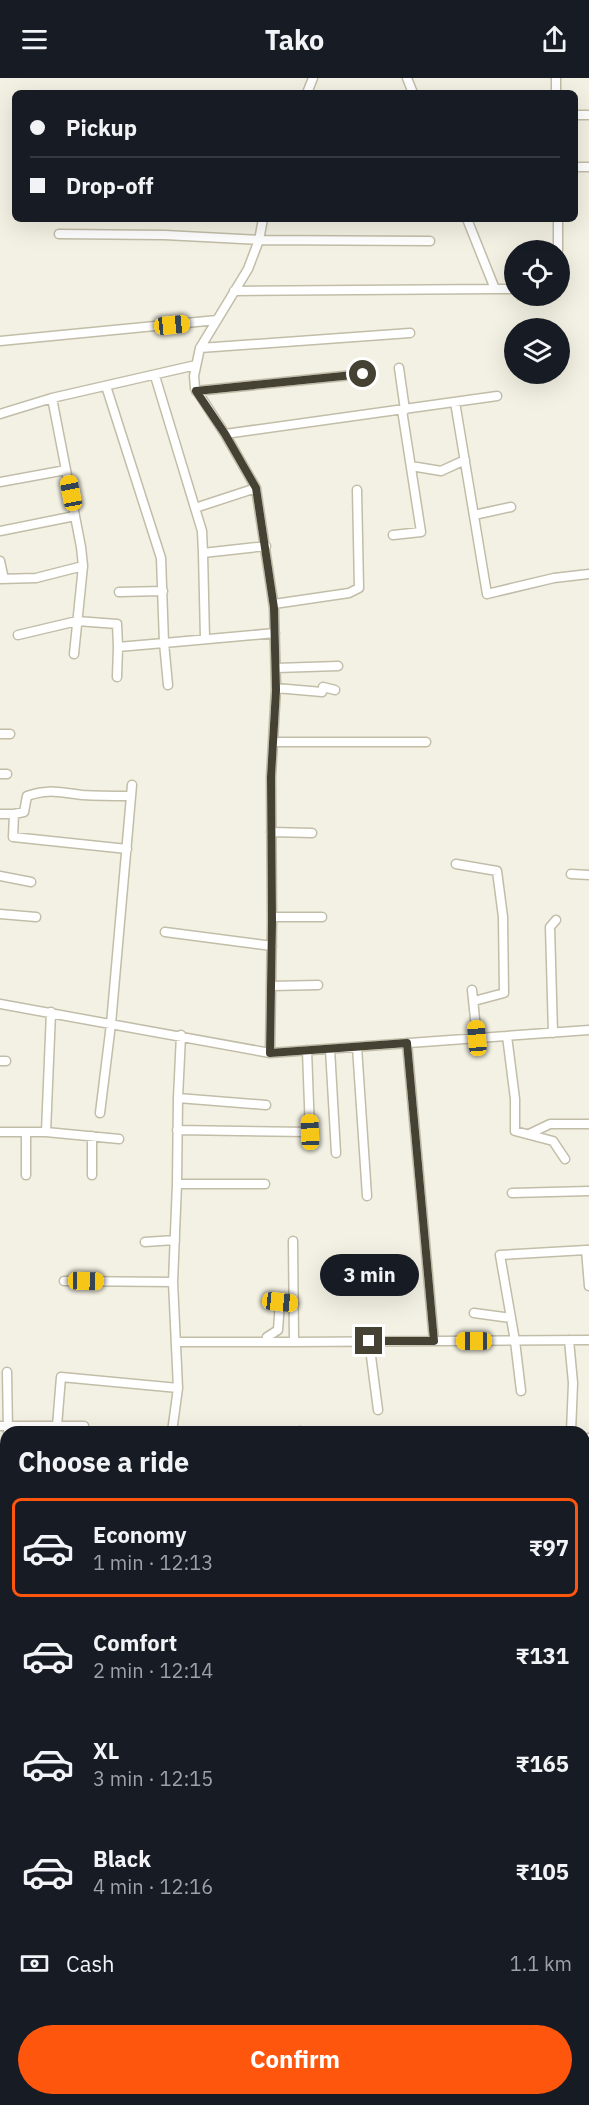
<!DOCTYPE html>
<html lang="en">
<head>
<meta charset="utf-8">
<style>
  body { margin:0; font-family:"IBM Plex Sans",sans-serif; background:#20242c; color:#f1f3f6; height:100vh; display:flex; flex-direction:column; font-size:22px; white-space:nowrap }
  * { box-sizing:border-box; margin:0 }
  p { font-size:20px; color:#9ea1a6 }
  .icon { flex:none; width:33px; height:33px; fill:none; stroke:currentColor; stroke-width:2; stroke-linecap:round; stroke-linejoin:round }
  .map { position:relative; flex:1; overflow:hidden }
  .panel { position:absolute; left:0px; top:1348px; width:590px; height:680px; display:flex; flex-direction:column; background:#171b24; border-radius:18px 18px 0 0; box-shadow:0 6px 24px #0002 }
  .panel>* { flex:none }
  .hud { position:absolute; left:12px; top:12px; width:566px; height:132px; border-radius:9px; box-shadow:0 6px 24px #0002; display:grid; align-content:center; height:132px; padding:0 18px; background:#171b24 }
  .buttons { position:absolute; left:504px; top:162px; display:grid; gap:12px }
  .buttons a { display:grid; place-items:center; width:66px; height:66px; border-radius:50%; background:#171b24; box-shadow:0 6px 24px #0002; font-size:30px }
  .end { position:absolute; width:27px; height:27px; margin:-14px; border:8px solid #454133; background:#fff; box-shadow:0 0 0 3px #fff }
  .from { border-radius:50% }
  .bubble { position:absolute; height:42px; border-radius:21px; background:#171b24; box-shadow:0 6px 24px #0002; font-size:20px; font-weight:800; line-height:42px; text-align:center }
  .car { position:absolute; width:18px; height:36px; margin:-18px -9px; border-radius:8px; box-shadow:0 0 4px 2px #0007; background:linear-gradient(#f5c518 24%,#345 0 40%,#f5c518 0 76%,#345 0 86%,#f5c518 0) }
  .hud b { display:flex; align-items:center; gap:21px; height:57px; font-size:22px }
  .hud b+b { border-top:2px solid #363941 }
  .hud i { width:15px; height:15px; background:#f1f3f6 }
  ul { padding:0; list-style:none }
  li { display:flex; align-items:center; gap:18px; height:99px; margin:0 12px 9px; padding:0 6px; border:3px solid transparent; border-radius:9px }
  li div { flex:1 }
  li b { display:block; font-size:22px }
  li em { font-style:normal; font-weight:800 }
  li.selected { border-color:#ff560e }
  li>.icon { width:54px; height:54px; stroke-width:1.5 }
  h2 { padding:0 18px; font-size:27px; line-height:72px }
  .pay { display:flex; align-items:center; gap:15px; height:66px; padding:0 18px; font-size:22px }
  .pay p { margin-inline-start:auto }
  .action { display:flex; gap:12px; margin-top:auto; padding:12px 18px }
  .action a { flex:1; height:69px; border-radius:36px; background:#ff560e; color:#fff; font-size:24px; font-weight:800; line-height:69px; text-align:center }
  header { display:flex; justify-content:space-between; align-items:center; height:78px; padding:0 18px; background:#171b24; font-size:27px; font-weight:800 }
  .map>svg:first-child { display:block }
</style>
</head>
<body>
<header><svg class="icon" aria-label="menu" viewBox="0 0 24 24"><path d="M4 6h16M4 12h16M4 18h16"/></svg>Tako<svg class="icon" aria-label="share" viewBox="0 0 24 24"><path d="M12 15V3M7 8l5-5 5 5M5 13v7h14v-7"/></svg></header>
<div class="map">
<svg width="589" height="2027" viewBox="0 0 589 2027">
  <rect width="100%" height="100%" fill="#f3f1e3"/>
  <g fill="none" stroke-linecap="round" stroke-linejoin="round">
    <defs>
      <path id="minor" d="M407 0 413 15
        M307 15 313 0
        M556 15V0
        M574 37H589
        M574 89H589
        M263 141 259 162 248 191 200 270 194 298 195 310 225 356 256 410 274 530 276 610 271 699 272 844 270 975
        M467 141 495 211H514
        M558 141V172
        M59 156 165 157 259 162 430 163
        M234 213 495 211
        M0 263 217 242
        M200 270 410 255
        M399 290 405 332
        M155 298 202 453 203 475 266 468
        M196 313 363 296
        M455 324 487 516 554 500 589 496
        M0 336 52 320 196 287
        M225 356 497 318
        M411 388 441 393 465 382
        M0 404 66 392
        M195 430 256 410
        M474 437 511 429
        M0 453 75 438
        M393 457 421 454 402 332
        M203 475 205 561
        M0 483 4 501
        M0 501 36 500 83 488 81 469 52 320
        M119 514 163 513
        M274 526 349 515 359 510 357 412
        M18 557 77 543 117 546 118 569 164 565 161 480 106 308
        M74 576 83 488
        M276 590 338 588
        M117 599 118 569
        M168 607 164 565 275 555
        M276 610 322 614 323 609 335 612
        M0 656H10
        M273 664H426
        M0 696H7
        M0 736H14L13 759 127 771
        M14 736 24 734 27 718C49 710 61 715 83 717 99 718 115 718 131 718
        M271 754 312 755
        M456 786 497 793 503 839 504 915 474 923
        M571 796 589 797
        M0 798 31 804
        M0 836 36 839
        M272 839H322
        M165 854 272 868
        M271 908 318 907
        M472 912 477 960
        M0 926 270 975 589 952
        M51 934 46 1054 119 1061
        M553 955 550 849 556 842
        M507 958 515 1021V1053L553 1063 565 1081
        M407 965 434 1263
        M357 969 367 1118
        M330 971 336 1075
        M0 983H6
        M178 1020 266 1027
        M100 1035 111 946 132 707
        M177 1052 310 1054 307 972
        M0 1054H46
        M529 1056 550 1046H589
        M26 1097V1054
        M92 1097V1058
        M177 1106H265
        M512 1115 589 1113
        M293 1163 294 1264 589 1262
        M145 1164 175 1162
        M589 1172H586L589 1208
        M64 1203 173 1204
        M474 1235 511 1240
        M267 1259 278 1252 280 1224 294 1226
        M569 1262 573 1305 571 1354
        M369 1263 378 1332
        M176 1264H294
        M7 1294 8 1354
        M521 1313 515 1263 500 1177 586 1172
        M0 1348H84
        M57 1348 61 1299 178 1310 173 1204 177 1106 178 1020 181 957
        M172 1354 178 1310
        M299 1354 300 1353
        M584 1360H589
        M584 1410H589
        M584 1513H589
        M584 1624 589 1623
        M584 1697H589
        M0 1705 6 1706
        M0 1833 6 1834
        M584 1872H589
        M6 1896V1883
        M584 1939H589
        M258 2022 299 2025
        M552 2022 553 2027
        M345 2027V2022
        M393 2027V2022"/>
    </defs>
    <!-- minor casing -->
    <use href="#minor" stroke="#c2bda8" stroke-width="11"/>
    <!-- minor -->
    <use href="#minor" stroke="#fff" stroke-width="8"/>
  </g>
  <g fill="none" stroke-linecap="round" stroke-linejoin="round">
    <!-- route -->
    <path stroke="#454133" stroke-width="8" d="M363 296 196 313 225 356 256 410 274 530 276 612 271 699 272 844 270 975 407 965 434 1263H369"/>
  </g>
</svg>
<div class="buttons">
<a><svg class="icon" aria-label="locate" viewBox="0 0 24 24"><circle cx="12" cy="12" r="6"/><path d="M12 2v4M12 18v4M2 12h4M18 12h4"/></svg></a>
<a><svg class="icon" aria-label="layers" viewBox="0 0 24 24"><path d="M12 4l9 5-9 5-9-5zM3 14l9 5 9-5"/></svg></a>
</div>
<i class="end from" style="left:363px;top:296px"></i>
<i class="end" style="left:369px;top:1263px"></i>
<div class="bubble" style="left:320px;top:1176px;width:99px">3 min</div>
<i class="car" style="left:172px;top:247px;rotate:84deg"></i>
<i class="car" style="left:71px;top:415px;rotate:349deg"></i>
<i class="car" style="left:477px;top:960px;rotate:355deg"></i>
<i class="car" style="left:310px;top:1054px;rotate:358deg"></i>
<i class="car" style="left:86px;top:1203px;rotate:91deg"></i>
<i class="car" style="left:280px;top:1224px;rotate:96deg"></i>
<i class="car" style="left:474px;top:1263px;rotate:270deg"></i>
<div class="hud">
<b><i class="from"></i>Pickup</b>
<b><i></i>Drop-off</b>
</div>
<section class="panel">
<h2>Choose a ride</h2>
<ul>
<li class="selected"><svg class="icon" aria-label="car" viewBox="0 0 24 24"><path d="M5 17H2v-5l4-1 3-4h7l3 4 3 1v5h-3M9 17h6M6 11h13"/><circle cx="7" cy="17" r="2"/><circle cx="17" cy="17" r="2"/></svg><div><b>Economy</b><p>1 min · 12:13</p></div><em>₹97</em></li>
<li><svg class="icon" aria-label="car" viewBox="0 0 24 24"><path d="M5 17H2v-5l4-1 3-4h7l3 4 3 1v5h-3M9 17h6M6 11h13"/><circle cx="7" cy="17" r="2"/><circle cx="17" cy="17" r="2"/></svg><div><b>Comfort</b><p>2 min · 12:14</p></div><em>₹131</em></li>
<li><svg class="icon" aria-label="car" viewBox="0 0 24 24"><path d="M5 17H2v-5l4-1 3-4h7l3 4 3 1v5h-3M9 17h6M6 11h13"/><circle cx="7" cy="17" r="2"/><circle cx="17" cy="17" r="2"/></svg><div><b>XL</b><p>3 min · 12:15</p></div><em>₹165</em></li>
<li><svg class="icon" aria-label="car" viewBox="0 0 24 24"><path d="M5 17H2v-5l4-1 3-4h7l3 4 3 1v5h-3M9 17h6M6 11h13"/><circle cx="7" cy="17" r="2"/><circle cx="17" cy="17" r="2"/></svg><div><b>Black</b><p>4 min · 12:16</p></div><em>₹105</em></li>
</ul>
<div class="pay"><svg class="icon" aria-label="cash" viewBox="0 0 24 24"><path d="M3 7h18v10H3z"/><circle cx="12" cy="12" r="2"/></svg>Cash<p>1.1 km</p></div>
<div class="action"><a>Confirm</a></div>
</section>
</div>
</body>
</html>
